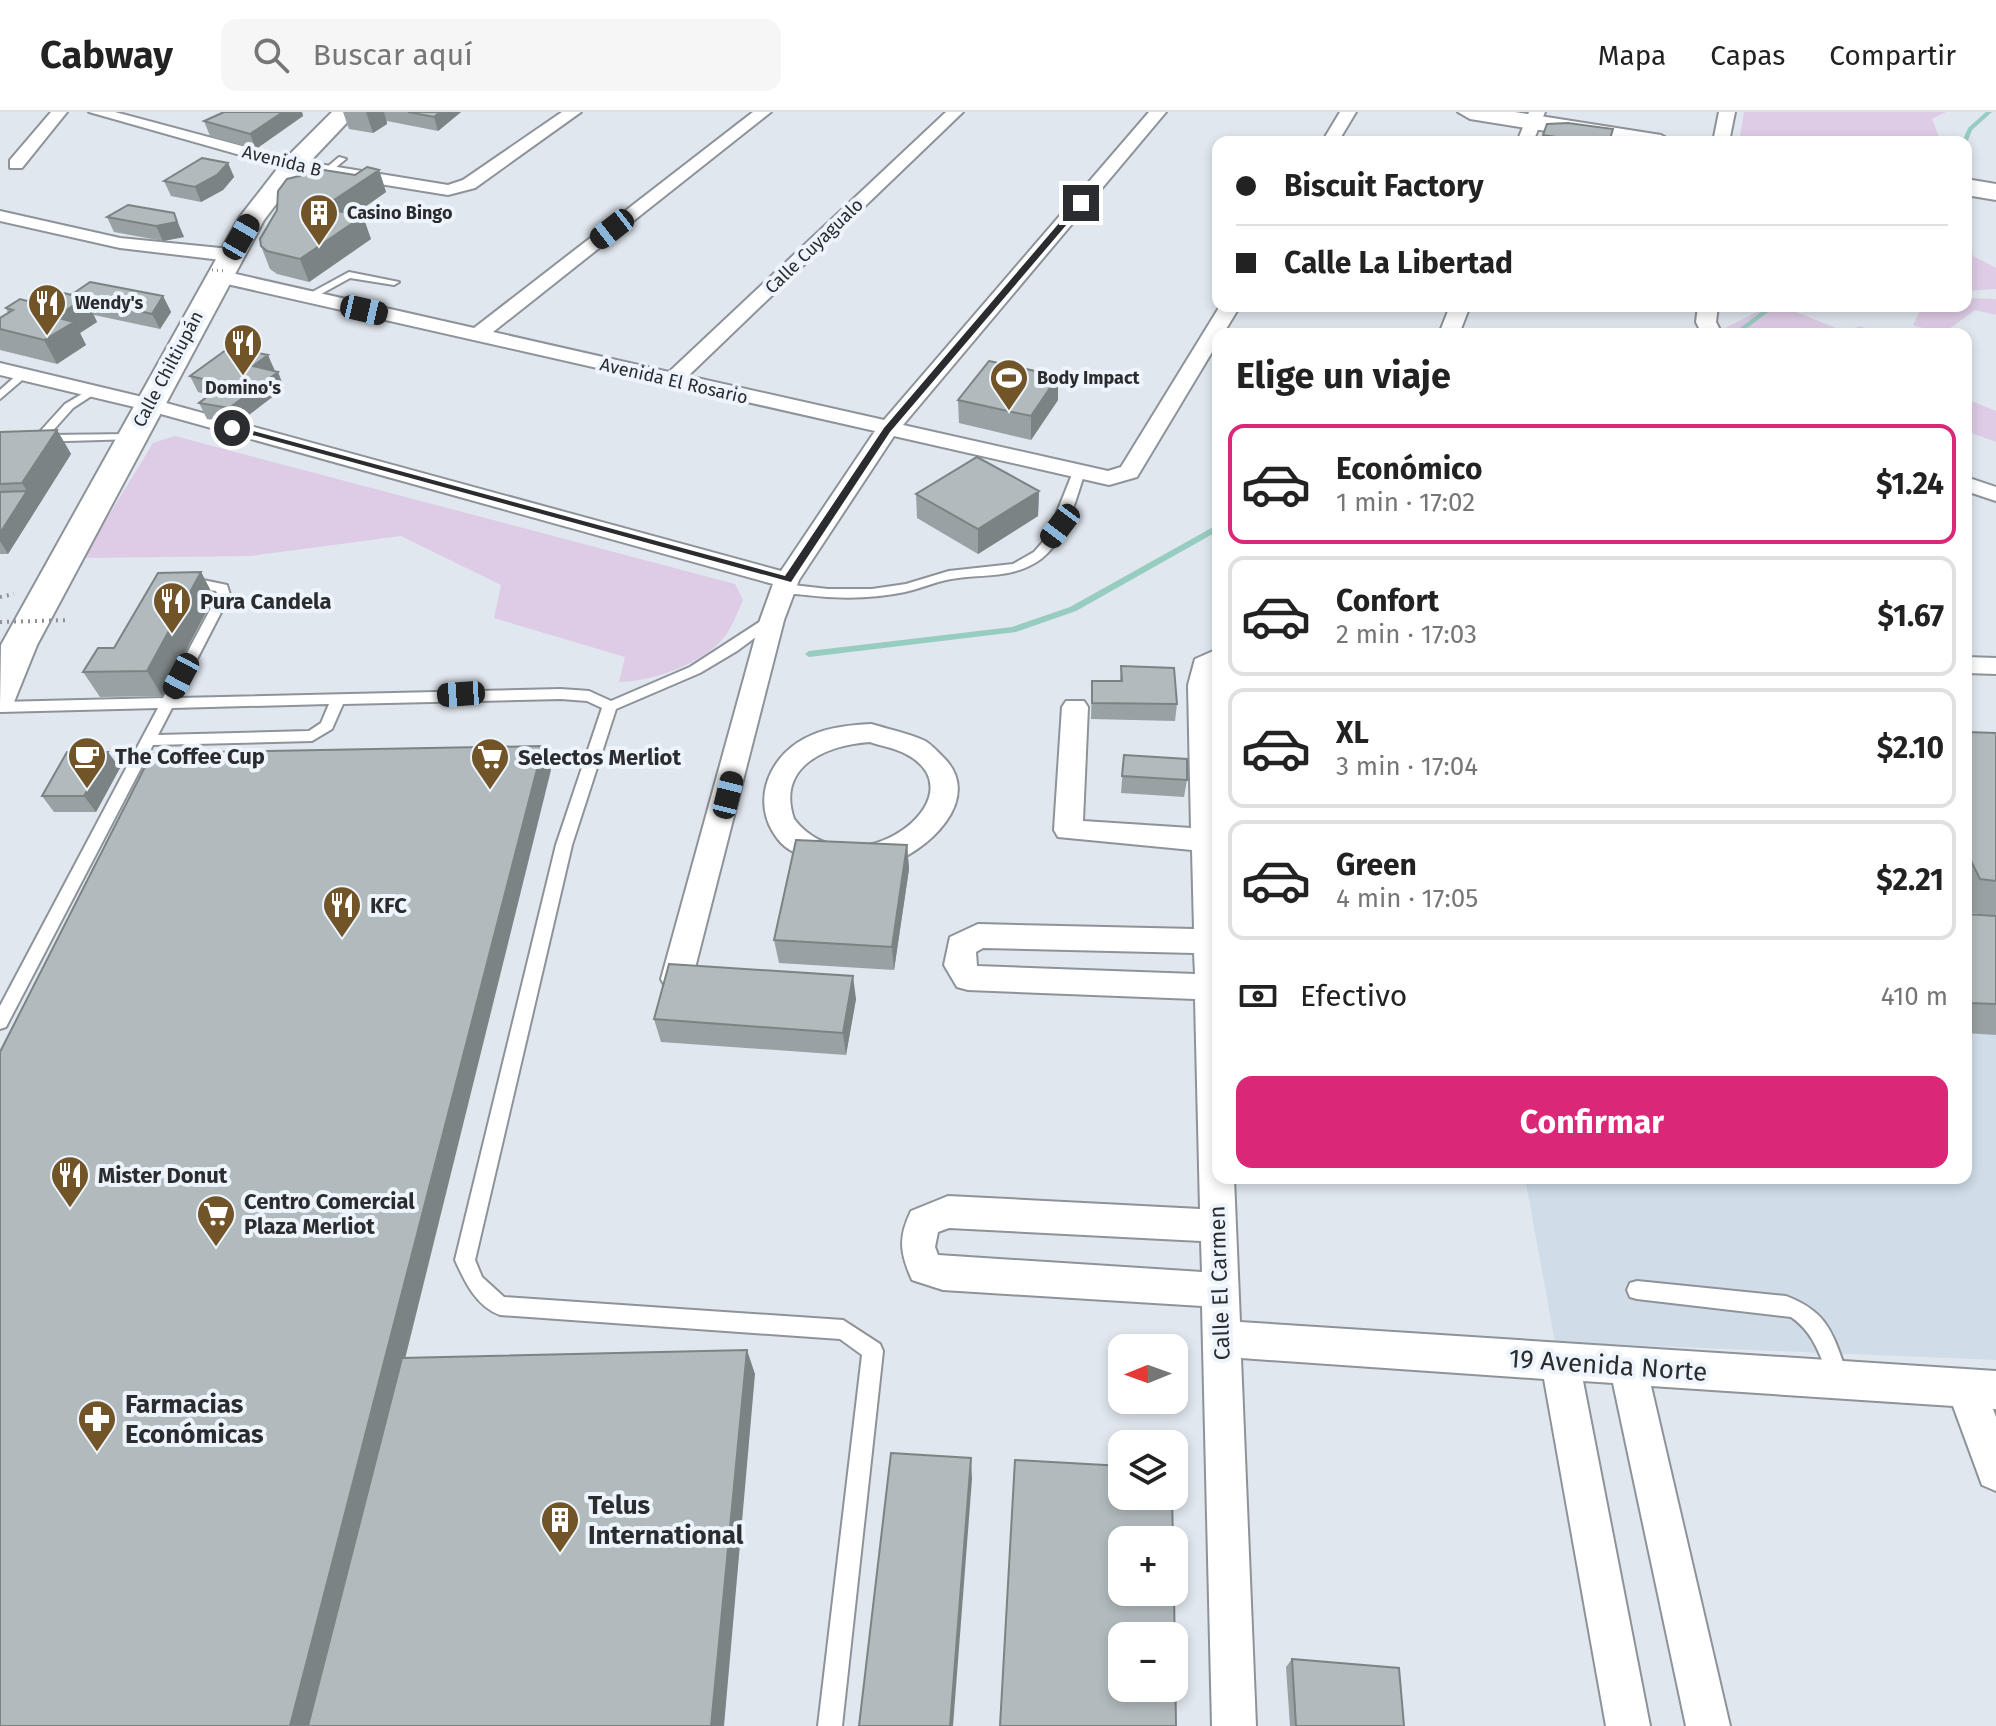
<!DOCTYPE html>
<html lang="es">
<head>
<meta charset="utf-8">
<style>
  body { margin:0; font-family:"Fira Sans",sans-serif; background:#f6f6f6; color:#222; height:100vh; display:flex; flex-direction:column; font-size:30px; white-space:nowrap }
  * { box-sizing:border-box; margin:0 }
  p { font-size:26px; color:#767676 }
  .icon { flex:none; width:44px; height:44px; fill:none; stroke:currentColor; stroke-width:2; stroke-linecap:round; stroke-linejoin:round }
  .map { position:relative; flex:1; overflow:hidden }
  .panel { position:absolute; left:1212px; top:216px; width:760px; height:856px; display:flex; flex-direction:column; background:#fff; border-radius:16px; box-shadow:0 4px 12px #0003 }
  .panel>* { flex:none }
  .guide { position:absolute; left:1212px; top:24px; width:760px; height:176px; border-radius:16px; box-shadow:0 4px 12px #0003; display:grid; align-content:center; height:176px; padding:0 24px; background:#fff }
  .needle { width:52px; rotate:269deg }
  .buttons { position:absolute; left:1108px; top:1222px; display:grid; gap:16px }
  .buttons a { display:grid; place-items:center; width:80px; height:80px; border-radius:16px; background:#fff; box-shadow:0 4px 12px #0003; font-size:40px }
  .end { position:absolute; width:36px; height:36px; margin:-18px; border:10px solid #2a2c2f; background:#fff; box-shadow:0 0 0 4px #fff }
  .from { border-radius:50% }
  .car { position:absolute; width:24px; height:48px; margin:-24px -12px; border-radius:10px; box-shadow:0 0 6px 2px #0007; background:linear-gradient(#222 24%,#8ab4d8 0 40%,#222 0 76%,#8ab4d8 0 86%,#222 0) }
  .guide b { display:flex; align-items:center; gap:28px; height:76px; font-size:30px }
  .guide b+b { border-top:2px solid #e0e0e0 }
  .guide i { width:20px; height:20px; background:#222 }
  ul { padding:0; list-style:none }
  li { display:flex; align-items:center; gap:24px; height:120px; margin:0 16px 12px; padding:0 8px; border:4px solid #e0e0e0; border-radius:16px }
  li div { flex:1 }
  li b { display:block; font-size:30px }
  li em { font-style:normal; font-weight:700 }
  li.active { border-color:#db2777 }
  li>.icon { width:72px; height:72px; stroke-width:1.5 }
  h2 { padding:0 24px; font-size:36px; line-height:96px }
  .pay { display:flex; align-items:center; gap:20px; height:88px; padding:0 24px; font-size:30px }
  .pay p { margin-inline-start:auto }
  .action { display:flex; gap:16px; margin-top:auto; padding:16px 24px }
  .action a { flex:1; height:92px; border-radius:16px; background:#db2777; color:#fff; font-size:32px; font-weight:700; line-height:92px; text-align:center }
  header { display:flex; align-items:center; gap:48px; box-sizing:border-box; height:112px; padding:0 40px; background:#fff; border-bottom:2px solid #e0e0e0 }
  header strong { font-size:38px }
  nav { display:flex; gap:44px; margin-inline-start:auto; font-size:28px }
  .search { width:560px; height:72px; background:#f6f6f6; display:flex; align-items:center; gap:20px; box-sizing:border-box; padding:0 28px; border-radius:16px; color:#767676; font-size:30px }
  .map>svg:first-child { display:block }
</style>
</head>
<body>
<header>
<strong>Cabway</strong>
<div class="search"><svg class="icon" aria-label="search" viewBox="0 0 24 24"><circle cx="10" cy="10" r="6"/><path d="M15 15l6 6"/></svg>Buscar aquí</div>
<nav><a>Mapa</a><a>Capas</a><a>Compartir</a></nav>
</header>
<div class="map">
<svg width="1996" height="1614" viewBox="0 0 1996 1614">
  <rect width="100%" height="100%" fill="#e0e7ee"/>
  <!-- built -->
  <path fill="#d0dde9" d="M1966 669 1996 672V1248L1555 1230 1525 1066H1966Z"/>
  <!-- green -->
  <path fill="#decce6" d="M1744 0H1946L1932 7 1941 30H1739Z
    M1966 86 1973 144 1996 156V177L1966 179Z
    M1966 186 1996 187V203L1975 198 1942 222 1913 213 1923 194H1966Z
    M1769 194H1781L1846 220 1860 214 1869 218 1863 222 1717 220Z
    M1966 287 1996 299V330L1966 319Z
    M175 324 735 472 743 488C738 499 733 513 726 523 704 552 654 569 619 570L625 545 494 506 501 473 401 424 251 444 83 446 153 331Z"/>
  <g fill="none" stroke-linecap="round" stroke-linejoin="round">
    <!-- stream -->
    <path fill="#97ccc0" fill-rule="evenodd" d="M1986 0H1992L1972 18 1967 31 1962 30 1968 16Z
      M1966 37 1969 39V57L1966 59Z
      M1769 194H1776L1739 222H1732Z
      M1215 414H1218V419L1076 499 1016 520 809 545 805 542 809 539 1012 515 1070 495Z"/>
    <defs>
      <path id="lane" d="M339 45 346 47 335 56 337 63H331L326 56Z
        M349 160 399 170 394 173 350 166 312 187 303 185Z
        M19 261 28 263 0 287V278Z
        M92 276 98 279 96 281 73 296 49 323 131 322 135 323V327L0 331V325L36 324 65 292Z
        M1079 356 1085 360C1075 389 1067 427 1041 447 1013 468 978 461 946 468 932 471 919 477 905 480 872 487 839 487 806 483 796 482 785 482 778 476L784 472 828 477H872L906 472 949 459 1013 452 1034 440 1047 425 1073 360Z
        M203 468 227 473 230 483 177 586 561 577 589 579 611 589 690 555 767 505 772 504 779 508 737 539 700 561 616 597 572 733 475 1148 482 1165 504 1185 843 1208 880 1232 883 1239 842 1614H818L862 1243 840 1227 500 1203C476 1194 465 1170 455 1148L556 733 602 596 587 589 561 587 343 592 332 617 312 629 153 633 6 915 0 917V894L158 596 0 600V590L163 586 218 483 216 479C205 476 187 481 180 474L186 470ZM329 592 321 611 309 619 158 623 172 596Z
        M1637 1169 1786 1184C1831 1201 1833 1225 1849 1266L1846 1273 1839 1276 1832 1273C1821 1247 1815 1221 1791 1205L1637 1187 1630 1185 1627 1178 1630 1171Z"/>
      <path id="street" d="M51 0H67L22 56H10V48Z
        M89 0H115L294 48 448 73 463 68 562 0H581L475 76 448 83 293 58Z
        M753 0H771L493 220 669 260 946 0H963L688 264 884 308 1149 0H1166L903 313 1108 359 1121 355 1220 194H1240L1223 222H1218V230L1137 365 1109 373 894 324 799 468 784 508 695 856 715 860 720 869 715 878 704 882 666 876 661 867 760 508 773 472 143 297 0 263V251L155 288 781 459 875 319 218 170 209 164 218 158 474 216Z
        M1340 0H1356L1338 30H1322Z
        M1529 0H1545L1533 30H1517Z
        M1719 0H1735L1729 30H1713Z
        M0 99 120 126 230 137 239 143 230 149 120 136 0 109Z
        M1450 194H1470L1459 222H1439Z
        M1698 194H1718L1716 210 1722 222H1702L1696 210Z
        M1966 365 1996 375V389L1966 379Z
        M1218 537 1214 573 1218 673V1066H1234L1240 1210 1996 1259V1297H1993L1996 1305V1379L1982 1373 1953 1294 1651 1274 1730 1614H1686L1613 1271 1583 1269 1650 1614H1606L1544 1267 1241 1246 1256 1614H1212L1202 1194 943 1178 912 1168C900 1141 898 1126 911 1099L948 1084 1200 1097 1195 887 968 878 957 875 944 853 950 825 978 812 1194 817 1192 738 1058 725 1054 718 1062 595 1066 589H1084L1088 595 1083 709 1191 716 1188 573 1195 547ZM983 836 1194 841 1195 862 977 854 976 840ZM949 1116 1201 1129 1202 1160 938 1143 935 1135 938 1120Z
        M1966 545 1996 546V562L1966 561Z
        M871 612C888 617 907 621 923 628 930 631 936 638 942 644 987 686 926 742 884 753 861 759 841 756 818 749 802 744 787 740 777 726 749 689 770 640 812 623 830 615 851 613 871 612ZM870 630C881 634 895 636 906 642 985 684 853 783 794 707 776 654 826 633 870 630Z"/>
      <path id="secondary" d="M332 0H357L302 58 264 108 37 533 14 590 0 594 1 533 239 106 284 48Z
        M1458 0H1515L1661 23 1673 30H1615L1470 7Z
        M1966 67 1996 72V88L1966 83Z"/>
    </defs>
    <!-- lane casing -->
    <use href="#lane" stroke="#8d9399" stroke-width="4"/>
    <!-- street casing -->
    <use href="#street" stroke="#8d9399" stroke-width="4"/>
    <!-- secondary casing -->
    <use href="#secondary" stroke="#8d9399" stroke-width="4"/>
    <!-- path -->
    <path stroke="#8d9297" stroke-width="4" stroke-dasharray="2 5" stroke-linecap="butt" d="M0 485 14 482"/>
    <!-- lane -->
    <use href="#lane" fill="#fff" fill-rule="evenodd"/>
    <!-- street -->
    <use href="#street" fill="#fff" fill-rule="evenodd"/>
    <!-- secondary -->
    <use href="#secondary" fill="#fff" fill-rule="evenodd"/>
    <!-- path-bridge-far1 -->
    <path stroke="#8d9297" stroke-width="3" stroke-dasharray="1 4" stroke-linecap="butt" d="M212 158 227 159"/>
    <!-- path-bridge -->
    <path stroke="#8d9297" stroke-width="4" stroke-dasharray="2 5" stroke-linecap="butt" d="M0 510 70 508"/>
  </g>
  <!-- wall -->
  <path fill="#98a1a3" d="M224 0H302L303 4 256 37 210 24 204 9Z
    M343 0H461L438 19 387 9V12L373 21 349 17Z
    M1547 12 1609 30H1541Z
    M228 51 234 65 223 78 201 90 171 84 164 69Z
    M379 58 386 80 354 103 371 127 309 170 277 162 270 157 261 134 355 63Z
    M107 105 180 117 184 125 163 129 114 120Z
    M71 183 163 184 171 200 160 217 94 203 97 210 80 221 86 233 57 252 0 238V206L8 201 6 196 27 189Z
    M275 259 278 260 284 276 237 312 207 307 199 291 209 283 198 280 190 264Z
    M1058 264V288L1031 328 959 311 958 288Z
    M57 318 71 342 8 442H0V320Z
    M1039 379 1038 404 978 442 917 406 916 382Z
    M201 460 214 485 162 584 100 585 83 560 114 536Z
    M1121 554 1177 592 1175 609 1091 607 1092 569H1120Z
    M1966 620 1996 621V923L1966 921V802L1994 804 1966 800Z
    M1124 643 1187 668 1184 685 1121 681Z
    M120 656 96 700H54L42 684Z
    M907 733 909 757 894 858 779 851 774 828Z
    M856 887 846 943 661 930 654 907Z
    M1292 1547 1404 1614H1290L1286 1555Z"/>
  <!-- shaded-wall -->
  <path fill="#7c8384" d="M283 0H302L303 4 256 37 250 22Z
    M366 0H384L387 12 373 21Z
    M440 0H461L438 19 434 5Z
    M228 51 234 65 223 78 201 90 195 75Z
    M379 58 386 80 330 119 322 96Z
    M174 101 184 125 163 129 156 114Z
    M363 104 371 127 309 170 300 147Z
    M163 184 171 200 160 217 152 202Z
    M85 186 97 210 80 221 86 233 57 252 44 228 55 205Z
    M268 243 275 259 253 254Z
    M278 260 284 276 237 312 229 296Z
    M1058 264V288L1031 328V304Z
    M57 318 71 342 8 442 0 429V421L27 379 22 371Z
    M1039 379 1038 404 978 442V417Z
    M201 460 214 485 162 584 147 559Z
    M543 634 551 658 314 1614H290Z
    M108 640 120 656 96 700 84 684Z
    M907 733 909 757 894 858 892 835Z
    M853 864 856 887 846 943 843 921Z
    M747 1238 755 1262 724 1614H711Z
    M971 1346 972 1367 953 1614H950Z"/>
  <!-- building -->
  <path fill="#b1bbbd" stroke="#7c8384" stroke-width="2" fill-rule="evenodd" d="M224 0H283L250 22 204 9Z
    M408 0H440L434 5Z
    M1568 11 1613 17 1609 30H1590L1543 23 1547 12Z
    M202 46 228 51 217 63 195 75 164 69Z
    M367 55 379 58 322 96 363 104 300 147 267 139 261 134 260 127 277 98 278 79 287 67 324 58 355 63Z
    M128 93 174 101 177 110 156 114 107 105Z
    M90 170 163 184 152 202 71 183Z
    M46 177 85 186 55 205 74 210 44 228 0 217V206L13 198 6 196 20 187 27 189Z
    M230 235 268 243 253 254 278 260 229 296 199 291 224 272 190 264Z
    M989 249 1058 264 1031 304 958 288Z
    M57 318 22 371 0 372V320Z
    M977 345 1039 379 978 417 916 382Z
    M27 379 0 421V380Z
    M201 460 147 559 83 560 98 536H114L158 461Z
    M1121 554 1174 556 1177 592 1092 591V569H1122Z
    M1966 620 1996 621V769L1980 767 1966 739Z
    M543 634 290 1614H0V940L152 641Z
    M67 640H108L84 684H42Z
    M1124 643 1187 647V668L1122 664Z
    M796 728 907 733 892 835 774 828Z
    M1966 802 1996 804V892L1966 891Z
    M669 852 853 864 843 921 654 907Z
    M747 1238 711 1614H308L402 1246Z
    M891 1341 971 1346 950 1614H859Z
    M1015 1348 1122 1354V1384H1172L1173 1428H1122V1480H1174L1176 1614H1000ZM1122 1524H1174V1576H1122Z
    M1292 1547 1399 1556 1404 1614H1296Z"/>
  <!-- route -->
  <path fill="#2a2c2f" d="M1078 89 1085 91 890 320 791 470 227 316 235 314 785 464 884 316Z"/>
  <!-- icons -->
  <defs>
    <symbol id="building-pin" viewBox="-11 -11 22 30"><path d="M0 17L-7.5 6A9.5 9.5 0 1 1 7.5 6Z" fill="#715528" stroke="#eef4fb"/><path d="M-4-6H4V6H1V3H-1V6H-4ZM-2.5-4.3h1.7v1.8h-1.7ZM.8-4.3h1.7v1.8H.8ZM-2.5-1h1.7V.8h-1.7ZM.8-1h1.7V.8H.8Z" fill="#fff"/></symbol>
    <symbol id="restaurant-pin" viewBox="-11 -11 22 30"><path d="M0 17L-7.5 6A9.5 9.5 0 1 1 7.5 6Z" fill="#715528" stroke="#eef4fb"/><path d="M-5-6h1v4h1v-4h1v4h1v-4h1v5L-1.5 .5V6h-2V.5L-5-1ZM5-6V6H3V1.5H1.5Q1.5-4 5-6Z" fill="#fff"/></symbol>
    <symbol id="stadium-pin" viewBox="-11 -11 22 30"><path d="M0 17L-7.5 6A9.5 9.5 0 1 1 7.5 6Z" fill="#715528" stroke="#eef4fb"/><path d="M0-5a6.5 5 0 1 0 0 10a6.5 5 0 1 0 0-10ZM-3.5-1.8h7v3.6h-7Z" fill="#fff"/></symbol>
    <symbol id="cafe-pin" viewBox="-11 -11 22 30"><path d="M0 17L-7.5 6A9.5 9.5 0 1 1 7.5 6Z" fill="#715528" stroke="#eef4fb"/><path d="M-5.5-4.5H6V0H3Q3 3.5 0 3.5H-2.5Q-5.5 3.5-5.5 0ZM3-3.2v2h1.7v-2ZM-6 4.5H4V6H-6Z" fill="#fff"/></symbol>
    <symbol id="supermarket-pin" viewBox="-11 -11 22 30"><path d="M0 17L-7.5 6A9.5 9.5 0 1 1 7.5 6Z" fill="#715528" stroke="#eef4fb"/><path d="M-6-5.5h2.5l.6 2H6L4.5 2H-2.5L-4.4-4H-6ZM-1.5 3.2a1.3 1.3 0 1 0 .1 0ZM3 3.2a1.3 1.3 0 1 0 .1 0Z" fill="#fff"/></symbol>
    <symbol id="pharmacy-pin" viewBox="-11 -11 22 30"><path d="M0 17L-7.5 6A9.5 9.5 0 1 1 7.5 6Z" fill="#715528" stroke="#eef4fb"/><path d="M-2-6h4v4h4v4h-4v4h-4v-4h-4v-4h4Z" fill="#fff"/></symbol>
  </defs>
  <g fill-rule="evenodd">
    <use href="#building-pin" x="297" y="79" width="44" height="60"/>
    <use href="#restaurant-pin" x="25" y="169" width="44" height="60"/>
    <use href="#restaurant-pin" x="221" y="209" width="44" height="60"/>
    <use href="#stadium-pin" x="987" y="244" width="44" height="60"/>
    <use href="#restaurant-pin" x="150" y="467" width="44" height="60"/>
    <use href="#cafe-pin" x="65" y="622" width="44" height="60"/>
    <use href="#supermarket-pin" x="468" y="623" width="44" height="60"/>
    <use href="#restaurant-pin" x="320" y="771" width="44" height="60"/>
    <use href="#restaurant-pin" x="48" y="1041" width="44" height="60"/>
    <use href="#supermarket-pin" x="194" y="1080" width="44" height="60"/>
    <use href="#pharmacy-pin" x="75" y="1285" width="44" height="60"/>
    <use href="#building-pin" x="538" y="1386" width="44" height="60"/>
  </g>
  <g text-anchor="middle" stroke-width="8" stroke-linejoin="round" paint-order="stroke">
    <!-- far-street labels -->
    <g font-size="18" fill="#2a2c2f" stroke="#eef4fb">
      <text transform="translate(282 49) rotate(14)" y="6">Avenida B</text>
      <text transform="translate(814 134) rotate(-44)" y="6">Calle Cuyagualo</text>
      <text transform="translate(168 257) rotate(-62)" y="6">Calle Chiltiupán</text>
      <text transform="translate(674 269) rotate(13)" y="6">Avenida El Rosario</text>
    </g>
    <!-- far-poi labels -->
    <g font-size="18" font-weight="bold" fill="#2a2c2f" stroke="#eef4fb" text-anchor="start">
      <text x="347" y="107">Casino Bingo</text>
      <text x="75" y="197">Wendy's</text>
      <text x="1037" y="272">Body Impact</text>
      <text x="243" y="282" text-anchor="middle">Domino's</text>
    </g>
    <!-- poi labels -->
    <g font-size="22" font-weight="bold" fill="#2a2c2f" stroke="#eef4fb" text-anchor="start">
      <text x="200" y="497">Pura Candela</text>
      <text x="115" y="652">The Coffee Cup</text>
      <text x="518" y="653">Selectos Merliot</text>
      <text x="370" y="801">KFC</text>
      <text x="98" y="1071">Mister Donut</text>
      <text x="244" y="1097">Centro Comercial<tspan x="244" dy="25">Plaza Merliot</tspan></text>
    </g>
    <!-- street labels -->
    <g font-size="22" fill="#2a2c2f" stroke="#eef4fb">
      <text transform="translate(1219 1171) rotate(-92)" y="8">Calle El Carmen</text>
    </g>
    <!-- near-street labels -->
    <g font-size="26" fill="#2a2c2f" stroke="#eef4fb">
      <text transform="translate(1608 1253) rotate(4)" y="9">19 Avenida Norte</text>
    </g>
    <!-- near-poi labels -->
    <g font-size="26" font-weight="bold" fill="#2a2c2f" stroke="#eef4fb" text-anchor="start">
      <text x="125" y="1301">Farmacias<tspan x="125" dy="30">Económicas</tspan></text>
      <text x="588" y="1402">Telus<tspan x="588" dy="30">International</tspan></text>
    </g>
  </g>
</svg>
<div class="buttons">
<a><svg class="needle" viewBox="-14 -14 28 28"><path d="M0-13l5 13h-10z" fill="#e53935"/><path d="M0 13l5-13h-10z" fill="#767676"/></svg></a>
<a><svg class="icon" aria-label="layers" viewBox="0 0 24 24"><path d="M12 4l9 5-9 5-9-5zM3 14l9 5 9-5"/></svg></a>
<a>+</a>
<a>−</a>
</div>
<i class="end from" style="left:232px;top:316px"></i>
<i class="end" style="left:1081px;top:91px"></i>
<i class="car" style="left:612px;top:117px;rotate:232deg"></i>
<i class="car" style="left:241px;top:125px;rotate:30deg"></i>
<i class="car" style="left:364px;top:198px;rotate:103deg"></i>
<i class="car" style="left:1060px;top:414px;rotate:217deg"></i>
<i class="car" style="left:181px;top:564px;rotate:208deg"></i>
<i class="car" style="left:461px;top:582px;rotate:266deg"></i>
<i class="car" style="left:728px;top:683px;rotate:14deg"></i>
<div class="guide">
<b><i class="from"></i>Biscuit Factory</b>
<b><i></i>Calle La Libertad</b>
</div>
<section class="panel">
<h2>Elige un viaje</h2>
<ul>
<li class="active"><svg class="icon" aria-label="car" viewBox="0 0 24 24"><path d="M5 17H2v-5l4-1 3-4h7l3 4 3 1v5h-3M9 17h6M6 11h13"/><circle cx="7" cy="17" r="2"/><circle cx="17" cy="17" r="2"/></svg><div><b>Económico</b><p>1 min · 17:02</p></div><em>$1.24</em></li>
<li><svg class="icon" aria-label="car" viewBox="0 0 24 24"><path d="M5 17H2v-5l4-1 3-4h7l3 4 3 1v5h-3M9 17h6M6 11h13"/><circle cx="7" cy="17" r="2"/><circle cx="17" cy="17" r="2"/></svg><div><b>Confort</b><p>2 min · 17:03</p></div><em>$1.67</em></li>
<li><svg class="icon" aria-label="car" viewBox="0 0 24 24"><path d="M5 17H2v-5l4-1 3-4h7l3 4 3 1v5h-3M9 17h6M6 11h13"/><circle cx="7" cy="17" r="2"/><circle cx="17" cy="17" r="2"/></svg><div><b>XL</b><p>3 min · 17:04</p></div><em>$2.10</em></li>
<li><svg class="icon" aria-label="car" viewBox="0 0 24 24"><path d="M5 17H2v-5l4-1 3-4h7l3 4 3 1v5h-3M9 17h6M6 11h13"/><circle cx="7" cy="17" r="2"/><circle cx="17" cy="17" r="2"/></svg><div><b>Green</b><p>4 min · 17:05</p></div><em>$2.21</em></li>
</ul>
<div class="pay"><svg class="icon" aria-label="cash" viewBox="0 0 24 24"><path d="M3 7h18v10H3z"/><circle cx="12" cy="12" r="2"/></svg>Efectivo<p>410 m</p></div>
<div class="action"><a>Confirmar</a></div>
</section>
</div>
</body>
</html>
